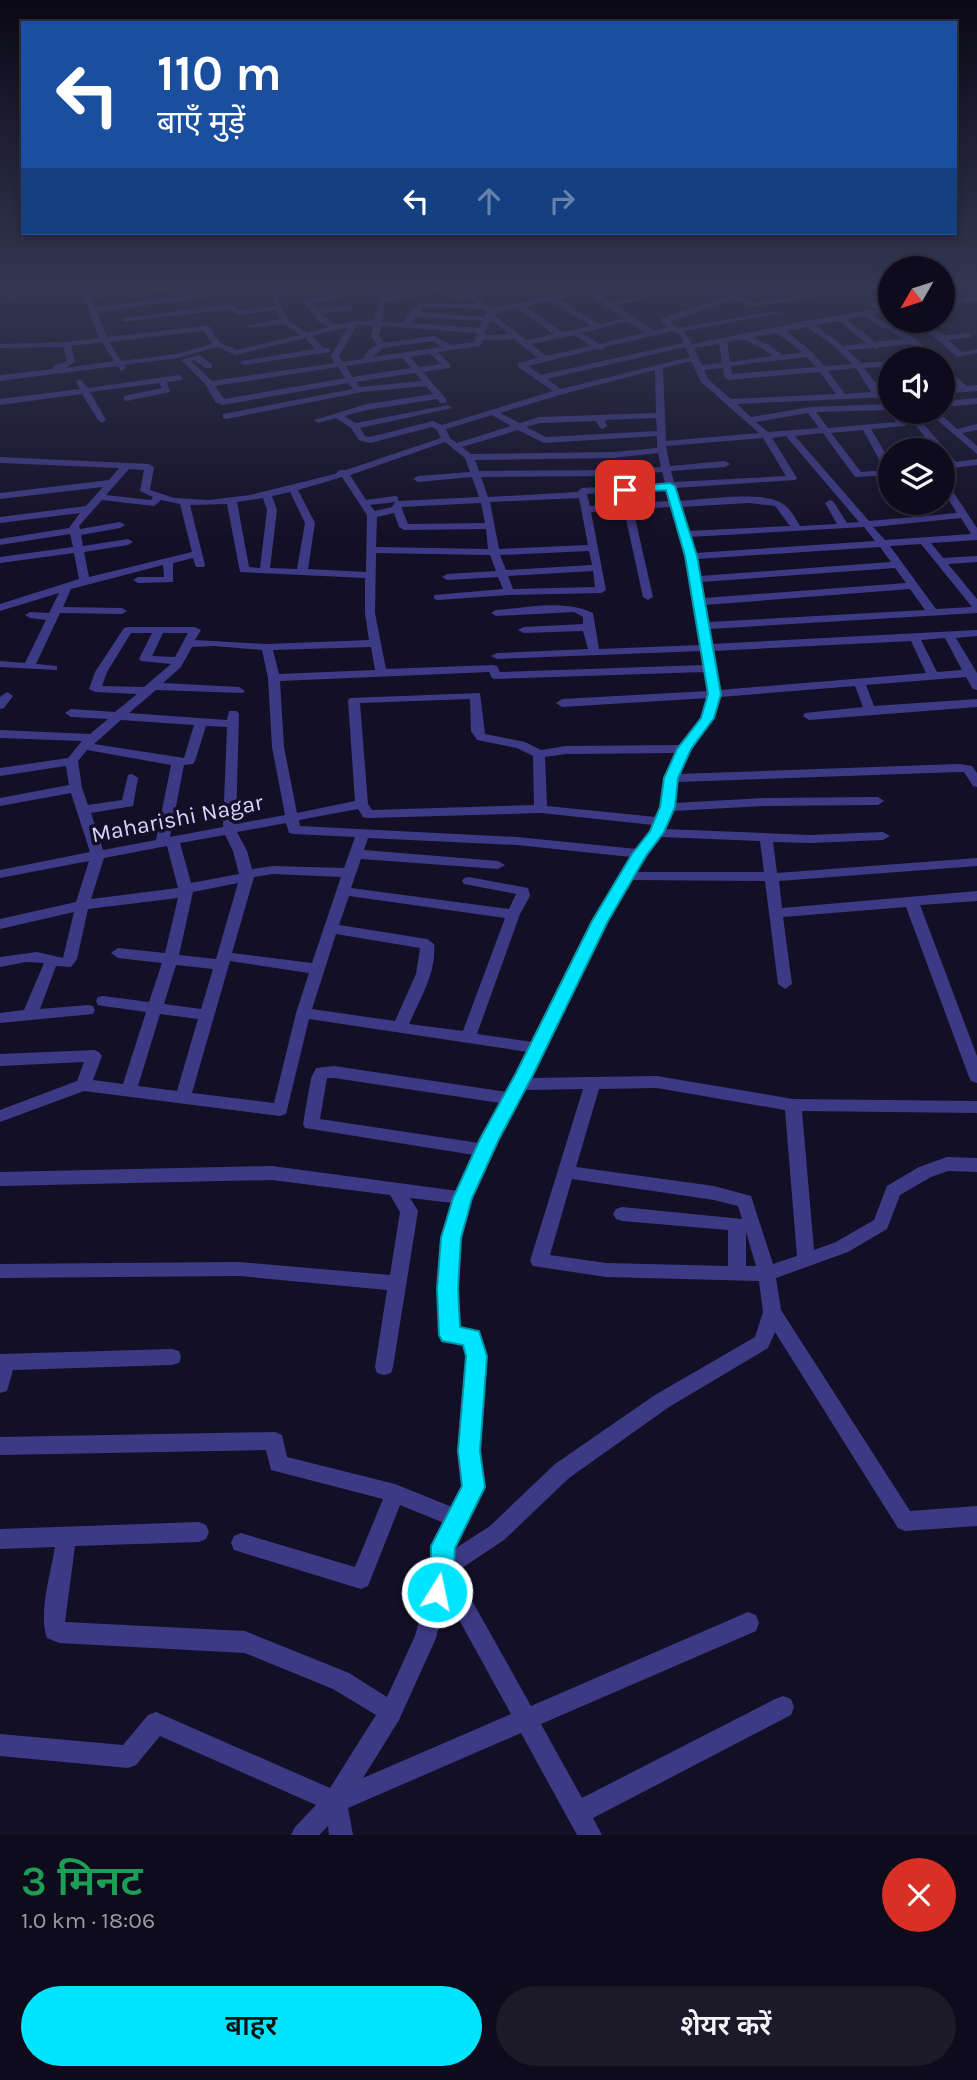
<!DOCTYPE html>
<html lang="hi">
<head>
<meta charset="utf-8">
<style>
	body { margin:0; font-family:Karla,"Noto Sans Devanagari",sans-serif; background:#1c1929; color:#f1f3f6; height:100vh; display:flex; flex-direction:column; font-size:26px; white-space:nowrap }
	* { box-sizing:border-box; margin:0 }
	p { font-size:23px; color:#9b9ba3 }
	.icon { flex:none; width:38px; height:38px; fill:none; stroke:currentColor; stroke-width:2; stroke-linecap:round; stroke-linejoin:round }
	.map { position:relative; height:1835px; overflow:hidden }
	.details { display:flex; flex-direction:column; background:#0e0b1c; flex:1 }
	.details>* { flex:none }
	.top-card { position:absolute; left:21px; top:21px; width:936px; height:214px; border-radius:0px; box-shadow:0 4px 10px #0003,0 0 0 2px #2e2b3b; background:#1a4fa0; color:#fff; overflow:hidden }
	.needle { width:46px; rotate:231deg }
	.fabs { position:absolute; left:878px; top:256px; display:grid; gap:14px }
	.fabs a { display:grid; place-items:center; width:77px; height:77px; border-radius:50%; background:#0e0b1c; box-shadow:0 4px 10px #0003,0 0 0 2px #2e2b3b; font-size:35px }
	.pin { position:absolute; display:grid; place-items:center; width:60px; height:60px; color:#fff; margin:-30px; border-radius:14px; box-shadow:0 4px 10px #0006 }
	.me { position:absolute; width:77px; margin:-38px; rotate:10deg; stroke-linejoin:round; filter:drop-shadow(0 0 5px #0008) }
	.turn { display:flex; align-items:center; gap:24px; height:147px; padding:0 21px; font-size:32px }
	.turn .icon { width:91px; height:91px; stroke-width:2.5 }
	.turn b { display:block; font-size:49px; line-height:60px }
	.lanes { display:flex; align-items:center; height:66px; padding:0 21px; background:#0003; justify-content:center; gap:35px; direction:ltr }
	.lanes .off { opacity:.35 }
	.round { display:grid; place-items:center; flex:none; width:74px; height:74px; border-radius:37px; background:#1c1929 }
	.summary { display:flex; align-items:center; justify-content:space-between; height:119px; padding:0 21px }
	h1 { font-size:42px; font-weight:600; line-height:52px; color:#1e9e55 }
	.cta { display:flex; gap:14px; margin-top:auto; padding:14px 21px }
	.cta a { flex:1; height:80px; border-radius:42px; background:#00e5ff; color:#111; font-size:28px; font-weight:600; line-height:80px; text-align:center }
	.cta a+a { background:#1c1929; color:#f1f3f6 }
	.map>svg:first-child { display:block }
</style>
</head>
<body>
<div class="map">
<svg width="977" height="1835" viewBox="0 0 977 1835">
	<rect width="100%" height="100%" fill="#130f26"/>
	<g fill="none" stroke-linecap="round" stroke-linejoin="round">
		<g fill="#3d3a85" fill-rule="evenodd">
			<path d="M7,283H15L14,301L7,299Z"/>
			<path d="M69,283L87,286L90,294L172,286V283H178L181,288L177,290L92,298L95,307L207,293L209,290H201L199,283H205L207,286L272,283L269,285L217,289L210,297L97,312L107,337L206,326H209L220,343L237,350L300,335L284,324L250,328L246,326L280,319L276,310L237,315L230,309L125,322L121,320L125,318L232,304L239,310L274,306L266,286L333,283L339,300L312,303L318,309L353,305V309L321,314L336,325L355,321H374L380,298L463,283H476L451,289L457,295L473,294L492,308L591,289V293L559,299L599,324L631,317L635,319L582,333L599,344L668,327L661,323V319L731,294L717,283H724L738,292L784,283H797L741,296L752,303L891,283V286L751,307L734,299L670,322L679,328L776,311L780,313L684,331L692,344L806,321L877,309L871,306V302L891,298V302L882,305L886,306V310L872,315L916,339L939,359H930L911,344L880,347L876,349L872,348L848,350L861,363L891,361V366L864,368L875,382L891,381V387H877L880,392L891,391V397L737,404L751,417L810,407L891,404V411H897L906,424L905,426L871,429L891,463V475L855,477L823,433L795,436L869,521L957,513L943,491V480L946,481L977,528V540L931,543L943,558L977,556V562L948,564L977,599V613L709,629L712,644L977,630V636L956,638L977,673V690L973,689L966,677L866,685L874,706L977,699V707L809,720L803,716L805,713L863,707L855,686L720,697C711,725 691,747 679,774L959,764L972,766L977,773V787L973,786L964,772H959L677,782L674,803L764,798L878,797L884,801L878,805L764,806L672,811L665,829L810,835L883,832L890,836L883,840L810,843L773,842L777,873L977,858V866L779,881L782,908L977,891V901L920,905L977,1056V1083L971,1081L969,1077L906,907L783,917L792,984L785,989L778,984L765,881L631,880L607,921L530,1078L657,1076L793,1099L977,1101V1113L802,1111L814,1250L836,1242L874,1220L887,1186L919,1167L947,1157L977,1158V1172L948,1171L931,1177L900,1195L887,1229L848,1252L776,1278L781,1310L910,1511L977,1506V1526L905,1531L898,1528L775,1332L768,1348L669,1407L569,1478L504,1540L456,1572L531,1706L748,1612L756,1615L759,1623L756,1631L541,1724L582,1798L775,1699L783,1696L791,1699L794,1707L791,1715L593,1818L602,1835H577L521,1733L348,1808L353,1835H329L328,1826L319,1835H291L295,1827L316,1805L160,1736L136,1765L128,1768L0,1756V1734L123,1745L148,1715L156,1712L330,1788L376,1715L333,1689L245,1653L59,1643L47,1638C38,1614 51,1572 55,1547L0,1549V1529L199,1522L206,1525L209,1532L206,1539L199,1542L75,1546L65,1622L245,1631L349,1673L387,1697L415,1636L433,1569V1547L444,1523L400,1505L368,1586L361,1589L234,1550L231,1543L234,1536L241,1533L355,1567L383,1499L271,1470L266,1450L0,1455V1437L275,1432L282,1435L287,1457L395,1484L452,1507L463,1486L459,1451L467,1356L464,1344L444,1341L441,1335C438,1285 438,1252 453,1203L410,1198L418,1211L393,1367L391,1373L384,1375L377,1373L375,1367L387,1290L239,1276L0,1278V1264L239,1262L390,1275L400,1212L390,1195L272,1180L0,1186V1172L272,1166L458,1191L474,1155L305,1128L303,1124L311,1078L316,1068L334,1066L507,1092L528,1052L309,1019L286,1114L280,1116L84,1091L0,1122V1110L77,1081L84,1062L0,1066V1054L94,1050L99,1052L102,1056L93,1080L123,1084L146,1012L103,1006L98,1005L96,1001L98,997L103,996L149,1002L162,963L118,958L111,953L118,948L165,953L178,898L88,909L77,959L71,967L56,966L40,1009L88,1005L93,1006L95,1010L93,1014L0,1023V1013L24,1010L44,963L26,962L0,967V957L37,952L63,958L74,912L0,929V919L76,902L89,861L0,878V870L90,852L71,793L0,806V798L69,785L66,766L0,776V768L68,758L82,741L0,738V730L90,734L108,719L71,717L65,713L71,709L115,712L137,694L95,692L89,689L95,672L124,628L128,627H195L201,630L195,640L267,644L369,640L365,613V578L240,572L227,504L190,505L205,565L204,567H196L193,558L173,563V582L138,583L133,580L138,577H164L163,565L71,589L63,607L122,608L127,611L122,614L60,613L36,664L57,666V670L0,667V661L25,663L46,620L30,618L25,615L30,612L49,613L59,593L0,611V604L79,579L74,553L0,563V557L73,547L70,534L0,545V539L69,528L80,513L0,523V517L86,506L103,487L0,499V493L109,480L119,468L0,463V457L149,464L154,467L150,490L174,498L209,500L250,495L335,474L340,470H346L441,438L437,430L432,427L370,443L359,440L351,428L336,418L318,423L314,420L367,404L433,394L426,386L362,392L226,419L223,418V414L353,389L348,383L223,405L215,402L206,385L181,360L199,355L212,364V368H206L194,360L191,361L212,381L335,363L331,356L348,327L312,336L323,348H330V352L244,365L240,363L241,361L315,349L305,338L236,355L217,347L178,358L124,365L126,368L122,371L117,366L0,381V375L53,369V366L67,361L63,347L0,348V344L67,342L99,338L81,289L75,288L69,294L65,292ZM327,285L331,296L303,301L318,321L328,327L307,333L288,320L274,290ZM444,291L452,300L468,298L477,304L421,303L410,312L404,323L382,322L386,302ZM551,301L591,326L562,332L524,306ZM423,307L483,309L487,312L484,317L420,312ZM516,308L554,334L526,340L493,314ZM864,316L904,339L875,342L847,319ZM416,317L482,321L479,328L411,323ZM839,321L866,343L843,346L815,325ZM490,322H494L509,334L484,335ZM357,325L373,326L371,335L377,345L368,350L363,359L343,362L339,356ZM381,326L477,333L474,342L451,345L434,336L384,343L379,335ZM807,327L835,347L852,364L824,366L812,352L786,331ZM204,331L212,344L177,354L121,361L109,342ZM673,331L681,336L683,343L541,375L528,366L597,349L601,350L605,347ZM777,333L802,352L782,355L769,345L752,337ZM574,335L591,346L546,356L531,344ZM514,339L538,358L518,363V367L553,391L442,425L433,421L370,437L365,436L360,428L452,408L448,405L356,423L344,416L367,410L437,399L440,403H446V399L423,372L450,368V364L438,352L480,346L483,340ZM743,339L763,349L773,356L730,362L727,342ZM433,341L442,347L372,357L384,348ZM102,342L114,361L65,368L75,362L71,346ZM719,344L722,363L702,365L694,348ZM685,347L690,357L561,389L547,379ZM430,354L441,364L419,367L410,357ZM807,357L816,367L732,374L731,366ZM402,358L411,368L352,377L346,366ZM691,361L701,382L759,433L666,441L663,368ZM338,367L345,378L224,399L215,386ZM723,368L724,377L728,380L820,372L836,394L731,399L708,379L704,370ZM856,368L871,392L845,394L828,371ZM655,370L656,413L539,417L520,423L500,413L563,394ZM415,373L422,381L360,387L356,382ZM888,410L896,422L828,428L816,412ZM808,413L819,428L768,432L756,422ZM492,415L511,426L457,443L450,438L446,429ZM656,418L657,431L546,437L526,427L540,423L596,421L600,428L603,429L607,426L605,420ZM518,430L544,443L657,436V448L613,452L471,454L462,447ZM863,430L885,470L861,472L831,433ZM786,436L859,522L847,523L833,501L830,500L825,503L837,524L800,526C795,518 791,509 783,504C764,490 704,500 679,501L675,488L795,480L797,478L772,438ZM763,438L786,476L674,482L671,471L725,467L730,464L725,461L670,466L666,446ZM445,442L465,458L470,472L418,476L413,479L418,482L472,477L479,497L398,501V497L395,496L366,500L350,475ZM658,453L661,467L619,470L479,471L475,460L613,458ZM129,469L144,470L140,491L153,497L151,500L106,495ZM662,472L665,483L582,488L577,492L488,497L481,477L619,476ZM342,477L367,515L366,572L308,569L315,523L298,490ZM666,489L670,501L590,506L587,494ZM290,492L305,523L297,569L270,568L277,510L272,496ZM263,498L267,510L260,568L249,567L237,502ZM579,498L588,545L499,549L490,502ZM102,500L154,506L161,500L180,504L192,552L89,577L84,552L128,545L133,542L128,539L83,546L81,535L120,528L125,525L120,522L80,529L79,526ZM395,502L392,507L375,511L370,505ZM481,503L485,523L408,524L402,509V507ZM749,503L775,506L790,526L688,531L681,507ZM671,507L686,556L701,645L599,649L593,613C564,599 527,608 496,610L491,613L496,616L574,612L583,617V624L524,627L518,630L524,633L583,631L588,649L497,653L491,656L497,659L702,651L704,665L500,672L497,666L493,665L386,669L375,613L376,553L490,555L496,571L447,574L442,577L447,580L498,577L503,589L434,595V599L438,600L509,595L601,593L606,590L591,512L624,510L643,597L648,600L653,597L633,509ZM394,513L399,527L404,530L486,529L488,549L376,547L377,517ZM961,518L971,534L885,540L873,527ZM864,527L875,541L695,553L690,537ZM921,544L972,607L936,609L890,546ZM880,547L891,562L700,576L697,559ZM589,551L592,565L506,570L500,555ZM895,568L906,583L704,598L701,582ZM593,571L595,587L513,589L508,576ZM910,589L925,610L708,622L705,605ZM131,633H152L139,659L141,661L171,664L144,687L102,686L107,672ZM163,633H188L175,657L152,656ZM945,638L962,670L937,672L921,640ZM911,641L926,673L720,690L713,651ZM214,646L262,650L268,678L272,747L285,815L236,824L239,714L237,711H229L227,720L129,713L156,690L243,693L245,691L239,687L163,683L181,667L192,647ZM371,647L375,670L279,674L273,650ZM489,672L492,678L496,679L705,672L709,691L562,699L556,703L562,707L708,698L701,718L680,745L566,746L541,750L525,742L485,734L480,693L350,698L348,700L355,801L297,813L284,747L280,681ZM470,699L471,731L477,740L517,748L533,756L534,805L372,810L368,804L360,703ZM121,720L194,725L184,758L94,744ZM206,726L227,727L223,827L170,837L184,765L193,764L195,761ZM87,750L171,765L156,840L103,850L91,813L133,806L138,778L132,774L128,775L122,800L88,805L82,788L78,761ZM676,753L665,778L661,807L656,817L547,806L545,757L566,754ZM358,809L363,817L368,818L541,813L653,825L637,849L517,837L300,826L299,820ZM286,823L289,833L294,834L355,837L344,868L273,866L252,869L247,851L237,832ZM225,835L233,851L239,874L191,883L180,843ZM661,837L760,841L764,872H636ZM368,838L517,845L631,857L593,921L533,1042L477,1034L520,914L530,896L528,888L469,877L464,878L462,881L464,884L516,894L509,909L351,888L361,859L498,869L505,865L498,861L364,850ZM167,846L178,888L91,899L104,858ZM273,874L341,877L312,963L232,953L254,877ZM238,883L216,959L179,955L193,892ZM349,896L505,918L463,1031L409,1024C420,999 437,972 434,944L427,939L339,925ZM336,934L420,948L416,974L395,1021L312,1009ZM230,961L309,973L296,1013L274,1103L192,1093ZM176,965L213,969L201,1009L164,1004ZM160,1014L198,1019L177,1091L138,1086ZM327,1078H334L500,1103L479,1143L320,1119ZM657,1088L785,1110L797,1256L773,1264L751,1196L714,1186L576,1167L599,1089ZM583,1089L530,1261L533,1266L606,1277L759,1281L763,1312L755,1337L655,1395L555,1464L490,1526L453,1550L483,1487L479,1451L485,1356L478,1331L459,1328C457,1298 454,1266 460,1237C472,1185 499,1136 524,1090ZM572,1179L714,1200L738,1206L742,1219L622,1207L616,1209L613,1214L616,1219L622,1221L728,1230V1266L606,1263L550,1255ZM746,1232L756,1266H746ZM446,1596L511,1714L363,1778L399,1720L436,1638Z"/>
			<path d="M534,283H553L537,287L533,285Z"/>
			<path d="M698,283H710L609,307L605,305Z"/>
			<path d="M963,283H976L943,291V287Z"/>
			<path d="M943,297L950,300L977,297V301L949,304L943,302Z"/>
			<path d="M910,320H920L943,335L971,333V337L948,340L962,352L977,349V353L957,357L938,340Z"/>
			<path d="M943,365L967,386L977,385V391L943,394V388L958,387L943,372Z"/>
			<path d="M179,375L183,378L182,380L167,382L170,392L127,401L124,400V396L162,388L159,383L90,392L106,420L102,423L98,420L82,394L0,405V399L80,389L76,382L80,379L88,388Z"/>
			<path d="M977,398V404L943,407V401Z"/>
			<path d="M927,411H937L957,429L977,424V430L962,433L977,446V454Z"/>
			<path d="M916,422H922L956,462L977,459V465L943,469V463H947L943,459V450H936L916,426Z"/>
			<path d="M7,692L13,696L4,708L0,709V697Z"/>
			<path d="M172,1349L179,1351L181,1357L179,1363L172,1365L13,1370L7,1391L0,1393V1354Z"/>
		</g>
		<path fill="#3d3a85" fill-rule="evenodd" d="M572,283H583L657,333L648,335Z"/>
	</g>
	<linearGradient id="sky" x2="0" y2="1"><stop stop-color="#0a0815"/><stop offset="0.53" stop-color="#333752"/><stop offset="1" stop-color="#333752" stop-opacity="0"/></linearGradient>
	<rect width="977" height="539" fill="url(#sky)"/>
	<path fill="#00e5ff" stroke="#0095a6" stroke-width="2" d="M670,483L675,486L697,556L721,694L714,718L691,749L678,778L675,807L664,832L646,856L608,921L534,1073L499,1139L472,1198L461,1238L458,1289L460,1327L479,1331L487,1356L480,1451L485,1487L455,1548L454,1569L445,1601L437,1604L428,1601L425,1592L431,1569V1546L462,1486L458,1451L466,1356L463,1345L442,1341L439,1335L437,1289L441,1238L453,1198L480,1139L516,1073L592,921L632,854L650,831L660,807L664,778L677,749L701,718L708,694L685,556L666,490L625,493L619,490L625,487Z"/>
	<g text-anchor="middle" stroke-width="7" stroke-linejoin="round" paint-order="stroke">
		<g font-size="23" fill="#d9d4ff" stroke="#130f26">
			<text transform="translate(177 818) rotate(-11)" y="8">Maharishi Nagar</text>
		</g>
	</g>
</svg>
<div class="fabs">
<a><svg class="needle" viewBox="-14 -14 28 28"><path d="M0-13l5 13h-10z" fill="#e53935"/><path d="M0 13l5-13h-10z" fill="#9b9ba3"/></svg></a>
<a><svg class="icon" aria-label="sound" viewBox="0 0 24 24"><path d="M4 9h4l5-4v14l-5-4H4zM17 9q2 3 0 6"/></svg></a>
<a><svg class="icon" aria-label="layers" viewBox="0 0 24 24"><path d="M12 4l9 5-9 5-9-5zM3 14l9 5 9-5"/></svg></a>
</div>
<div class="pin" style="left:625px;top:490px;background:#d93025"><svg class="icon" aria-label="arrive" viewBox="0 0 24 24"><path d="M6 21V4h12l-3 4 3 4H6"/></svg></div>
<svg class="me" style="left:437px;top:1592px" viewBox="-20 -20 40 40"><circle r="17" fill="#00e5ff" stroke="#fff" stroke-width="3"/><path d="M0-11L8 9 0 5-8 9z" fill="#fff"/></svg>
<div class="top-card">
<div class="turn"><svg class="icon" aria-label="left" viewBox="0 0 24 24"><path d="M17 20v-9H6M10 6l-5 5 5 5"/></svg><div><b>110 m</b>बाएँ मुड़ें</div></div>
<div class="lanes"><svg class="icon" aria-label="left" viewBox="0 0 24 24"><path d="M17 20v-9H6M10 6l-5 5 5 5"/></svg><svg class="icon off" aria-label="ahead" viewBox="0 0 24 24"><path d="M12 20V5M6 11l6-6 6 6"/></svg><svg class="icon off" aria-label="right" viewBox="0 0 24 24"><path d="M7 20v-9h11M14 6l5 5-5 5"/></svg></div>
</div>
</div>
<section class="details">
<div class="summary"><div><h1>3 मिनट</h1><p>1.0 km · 18:06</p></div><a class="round" style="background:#d93025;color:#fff"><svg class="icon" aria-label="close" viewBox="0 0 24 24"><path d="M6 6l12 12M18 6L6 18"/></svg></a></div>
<div class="cta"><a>बाहर</a><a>शेयर करें</a></div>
</section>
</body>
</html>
